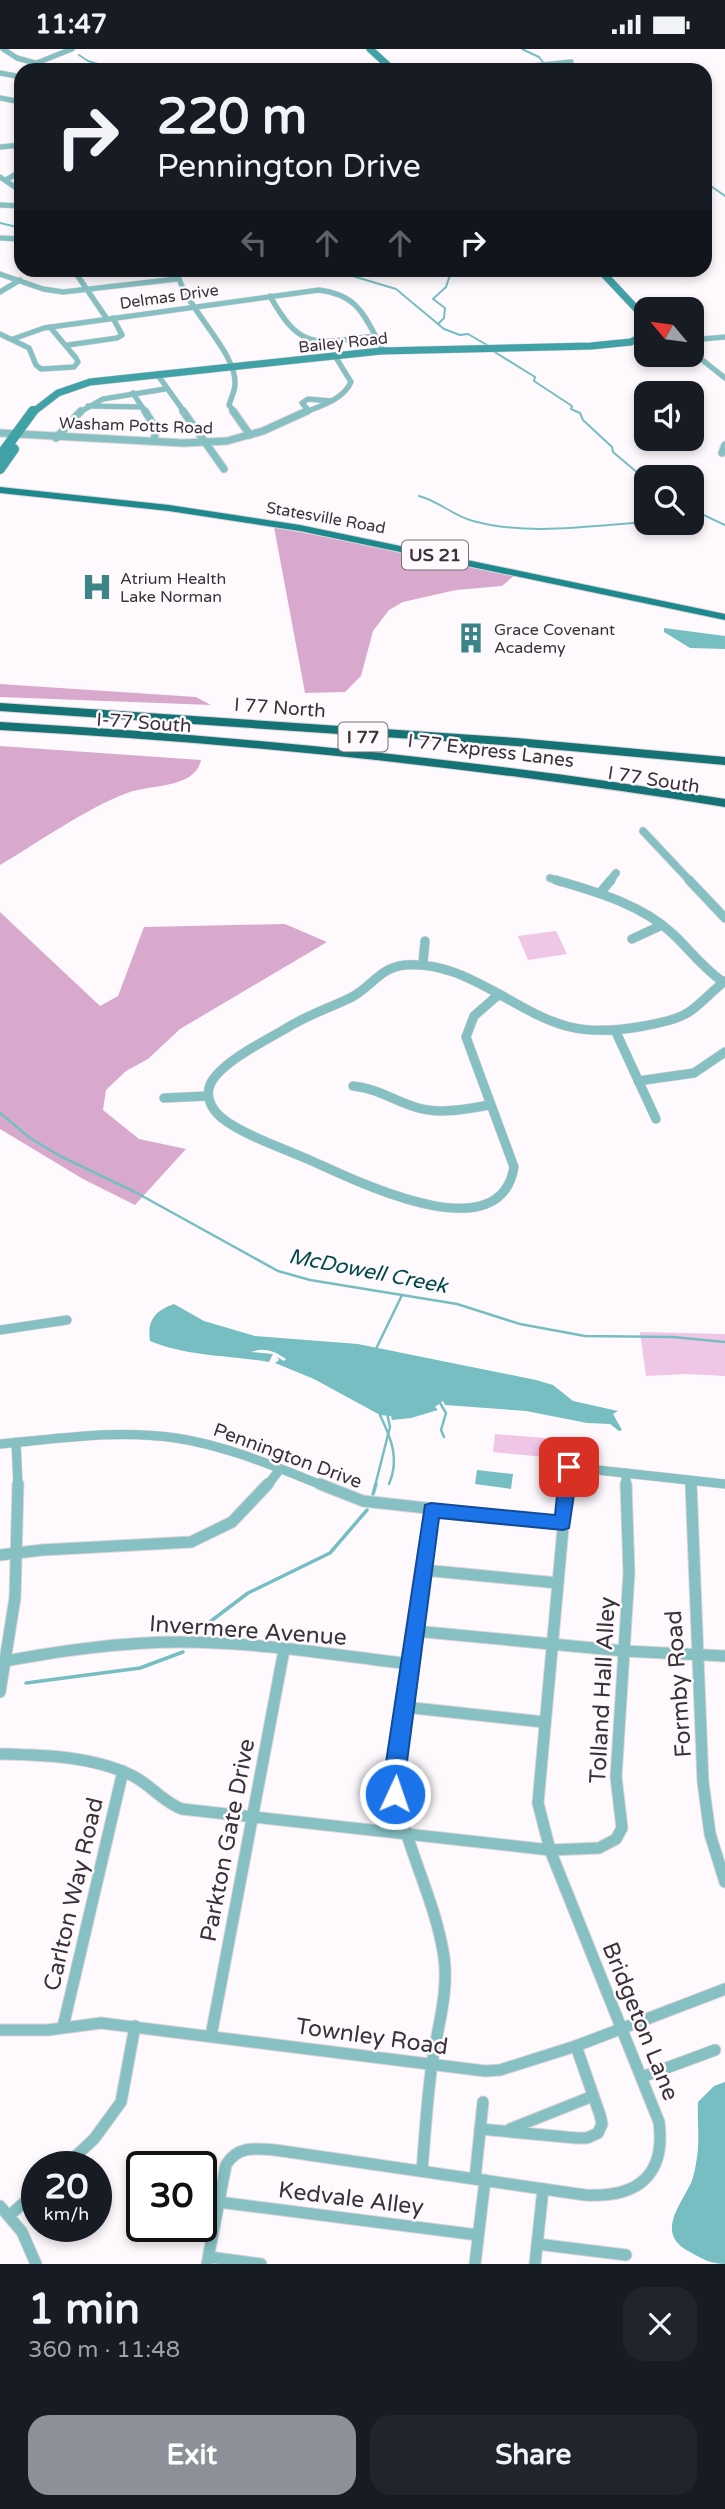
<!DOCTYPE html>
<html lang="en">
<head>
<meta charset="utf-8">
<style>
	body { margin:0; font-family:"Varela Round",sans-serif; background:#20242c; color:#f1f3f6; height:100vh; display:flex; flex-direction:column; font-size:26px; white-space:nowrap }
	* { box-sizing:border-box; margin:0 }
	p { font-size:23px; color:#9ea1a6 }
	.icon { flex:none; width:38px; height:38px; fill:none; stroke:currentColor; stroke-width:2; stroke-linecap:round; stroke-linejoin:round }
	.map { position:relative; height:2215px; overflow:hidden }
	.panel { display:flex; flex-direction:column; background:#171b24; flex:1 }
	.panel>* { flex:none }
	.banner { position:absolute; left:14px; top:14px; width:698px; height:214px; border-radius:21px; box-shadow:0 4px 10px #0003; background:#171b24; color:#f1f3f6; overflow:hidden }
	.needle { width:46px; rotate:299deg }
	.fabs { position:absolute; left:634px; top:248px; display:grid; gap:14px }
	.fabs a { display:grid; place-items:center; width:70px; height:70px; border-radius:14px; background:#171b24; box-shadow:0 4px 10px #0003; font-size:35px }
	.speed { position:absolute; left:21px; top:2102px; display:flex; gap:14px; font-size:35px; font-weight:700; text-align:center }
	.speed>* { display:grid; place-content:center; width:91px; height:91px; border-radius:50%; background:#171b24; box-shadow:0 4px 10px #0003; line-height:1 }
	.speed small { font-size:18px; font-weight:400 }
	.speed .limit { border:4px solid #111; border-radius:10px; background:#fff; color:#111 }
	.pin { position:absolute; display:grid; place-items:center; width:60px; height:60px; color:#fff; margin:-30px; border-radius:14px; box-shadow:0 4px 10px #0006 }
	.me { position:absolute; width:77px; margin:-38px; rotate:3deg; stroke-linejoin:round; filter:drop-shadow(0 0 5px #0008) }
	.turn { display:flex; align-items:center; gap:24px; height:147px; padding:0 28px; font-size:32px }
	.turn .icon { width:91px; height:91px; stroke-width:2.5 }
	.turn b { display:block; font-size:49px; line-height:60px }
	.lanes { display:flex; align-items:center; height:66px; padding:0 28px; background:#0003; justify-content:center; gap:35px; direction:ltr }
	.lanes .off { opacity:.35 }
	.round { display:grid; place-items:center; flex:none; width:74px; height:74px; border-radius:21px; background:#20242c }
	.overview { display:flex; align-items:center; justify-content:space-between; height:119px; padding:0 28px }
	h1 { font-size:42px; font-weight:800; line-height:52px }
	.action { display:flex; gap:14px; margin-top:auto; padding:14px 28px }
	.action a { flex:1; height:80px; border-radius:21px; background:#8c9099; color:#fff; font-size:28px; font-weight:800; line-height:80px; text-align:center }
	.action a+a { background:#20242c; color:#f1f3f6 }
	.status { display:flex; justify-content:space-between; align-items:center; height:49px; padding:0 35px; background:#171b24; direction:ltr }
	.status svg { height:19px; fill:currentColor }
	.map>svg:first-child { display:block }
</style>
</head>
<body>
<div class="status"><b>11:47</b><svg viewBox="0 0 49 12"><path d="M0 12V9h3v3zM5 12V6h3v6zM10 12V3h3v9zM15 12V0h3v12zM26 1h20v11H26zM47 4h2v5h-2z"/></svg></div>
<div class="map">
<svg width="725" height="2215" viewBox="0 0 725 2215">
	<rect width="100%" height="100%" fill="#fef9fd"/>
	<g fill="#efc6e5">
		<path d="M556,882L567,905L528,911L518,887Z"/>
		<path d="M640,1283L725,1285V1327L687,1325L646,1327Z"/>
		<path d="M495,1385L545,1389L544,1408L493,1403Z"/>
	</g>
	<g fill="#d9a9cd">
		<path d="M274,478L516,525L502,537L456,541L403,553L389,561L373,582L361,627L345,643L305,644Z"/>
		<path d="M0,635L196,648L211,656L0,648Z"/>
		<path d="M0,697L201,711C195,740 150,735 127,744C85,760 39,793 0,816Z"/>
		<path d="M0,863L100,957L118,947L144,878L285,875L327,893L180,980L148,1010L126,1022L106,1041L103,1061L139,1090L186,1100L135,1156L83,1130L0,1080Z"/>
	</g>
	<g fill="#76bec2">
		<path d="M664,579L725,587V600L690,599L664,583Z"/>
		<path d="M174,1255L204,1272L255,1287L358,1295L536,1331L553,1336L573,1352L618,1362L613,1365L622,1381L619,1382L610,1375L587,1374L526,1362L445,1356L443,1352L435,1358L438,1361L411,1369L392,1371L391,1367L380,1366L314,1330L275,1314L279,1311L277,1308L284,1312L286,1310C274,1302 265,1298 251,1303L273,1305L269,1313C228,1306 189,1308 150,1292C147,1271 155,1262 174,1255Z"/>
		<path d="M477,1421L513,1425L511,1440L475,1435Z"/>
		<path d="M725,2033V2215C711,2215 702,2210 690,2203C655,2185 680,2157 691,2134C694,2127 696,2115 697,2108C700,2090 697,2071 698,2053L714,2037Z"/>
	</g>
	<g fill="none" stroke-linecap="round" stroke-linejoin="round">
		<g stroke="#76bec2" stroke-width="2">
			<path d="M522,0L539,8L543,13"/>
			<path d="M79,6L88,12L118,21"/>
			<path d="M550,18L557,21"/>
			<path d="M705,133L725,147"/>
			<path d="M0,174L21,179"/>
			<path d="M329,220L396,240L444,280L460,286L468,285L487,296"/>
			<path d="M438,275L444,269L445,259L433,250L446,238L452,220"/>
			<path d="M493,302L535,328L534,332L572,357L571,360L580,364L583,371L612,398L613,403L646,431"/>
			<path d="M419,447C439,452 453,467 473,472C528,487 590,477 646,473"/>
			<path d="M691,460L725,476"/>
		</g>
		<g stroke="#76bec2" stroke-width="2.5">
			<path d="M0,1064L30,1089L60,1107L135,1143L278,1222L310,1231L457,1255L520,1275L585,1287L673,1288L725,1293"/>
			<path d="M375,1302L402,1246"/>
			<path d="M440,1354L446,1364L441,1381L444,1388"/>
			<path d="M380,1366C391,1389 400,1410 389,1435"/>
			<path d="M375,1437L390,1378L387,1364"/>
		</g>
		<g stroke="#76bec2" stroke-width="3.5">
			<path d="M373,1445L376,1435"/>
			<path d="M211,1572L248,1544L330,1504L367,1461"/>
			<path d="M26,1634L140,1619L183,1603"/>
		</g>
		<g stroke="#dbd5da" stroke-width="6">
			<g id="street-far3">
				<path d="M3,0L17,9L60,21"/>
				<path d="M34,15L72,0"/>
				<path d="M495,21L571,13"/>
				<path d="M0,24L21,28"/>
				<path d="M0,49L21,53"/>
				<path d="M0,98L21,96"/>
				<path d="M0,128L21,142"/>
				<path d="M6,131L21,122"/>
				<path d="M0,156L21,157"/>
				<path d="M0,189L21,190"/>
				<path d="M73,220L107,270"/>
				<path d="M176,220C184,259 237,302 235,335C235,342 231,349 229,356L235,364"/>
				<path d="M0,225L43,240L63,243L177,230"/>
				<path d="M0,243L20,231"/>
				<path d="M270,247C301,303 316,294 374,287"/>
				<path d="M0,285L29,299L36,316L41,320L74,318L78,313L76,309L50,278"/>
				<path d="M13,290L44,279L319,241C360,246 365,269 383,301"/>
				<path d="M691,291L725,288"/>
				<path d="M68,296L117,289L122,286L113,269"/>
				<path d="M691,302L725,329"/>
				<path d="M157,325L185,364"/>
				<path d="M88,357L142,358L133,344"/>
				<path d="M142,358L146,364"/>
				<path d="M309,362L302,354L308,350L331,352"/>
				<path d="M78,364L103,350L165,340"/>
				<path d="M303,364C320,357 343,351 351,333L335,307"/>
			</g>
		</g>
		<g stroke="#dbd5da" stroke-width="9">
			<g id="street-far2">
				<path d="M145,362L156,380L154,392"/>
				<path d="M183,362L224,420"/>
				<path d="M233,362L250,386"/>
				<path d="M0,384L183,394L227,392L263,382L307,362"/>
				<path d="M56,389L81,362"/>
				<path d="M722,404L725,396"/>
				<path d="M643,782L691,833"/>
				<path d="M550,829L561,833"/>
				<path d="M609,833L616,824"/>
			</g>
		</g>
		<g stroke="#dbd5da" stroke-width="10">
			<g id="street-far1">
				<path d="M556,831C596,843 641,855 673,885C691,902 701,917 723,933"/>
				<path d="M689,831L725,869"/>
				<path d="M600,844L611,831"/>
				<path d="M632,890L662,876"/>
				<path d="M423,914L425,892"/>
				<path d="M498,946L474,967L466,988L514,1118C500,1204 357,1132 312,1112C287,1101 241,1085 222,1069C212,1061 205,1048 210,1036C219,1014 265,992 285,980C307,966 330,959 352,948C372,937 381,918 405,916C440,913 470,929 499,945C555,977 579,989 644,977C659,974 676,971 689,963C702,954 712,942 725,932"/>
				<path d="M615,981L656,1070"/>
				<path d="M638,1032L694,1024L725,1003"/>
				<path d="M353,1037C376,1039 393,1051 415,1058C439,1066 465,1060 490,1056"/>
				<path d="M164,1049L208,1047"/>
				<path d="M0,1281L67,1271"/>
				<path d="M16,1393L18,1437"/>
				<path d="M0,1395C58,1390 118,1380 176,1389C228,1397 276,1418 324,1437"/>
				<path d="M552,1416L725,1435"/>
				<path d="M626,1424V1437"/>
				<path d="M267,1437L280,1420"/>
				<path d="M567,1437L569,1418"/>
				<path d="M691,1437V1432"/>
			</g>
		</g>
		<g stroke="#dbd5da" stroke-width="13">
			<g id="street">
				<path d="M320,1435L363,1452L563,1474"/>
				<path d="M691,1435L703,1733L710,1785L725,1833"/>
				<path d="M0,1506L42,1501L191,1493L232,1473L268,1435"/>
				<path d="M423,1521L558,1534"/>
				<path d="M415,1582L624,1602L725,1607"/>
				<path d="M0,1613C60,1602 120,1593 181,1593C258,1593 334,1606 410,1615"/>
				<path d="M0,1643L15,1549L18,1435"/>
				<path d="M404,1658L544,1673"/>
				<path d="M0,1705C44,1706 93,1707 133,1727C151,1736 163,1753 182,1760L550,1801L599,1799L616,1790L622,1779L616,1728L629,1524L626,1435"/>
				<path d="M63,1978L123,1722"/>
				<path d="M0,1981H48L101,1974L485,2022L500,2021L576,1997L725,1940"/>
				<path d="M211,1987L284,1601"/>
				<path d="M642,2028L715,2001"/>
				<path d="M480,2080L576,2089H587L598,2084L602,2075L600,2066L576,1997"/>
				<path d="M510,2080L593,2047"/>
				<path d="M64,2118L94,2090L121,2053L135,1977"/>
				<path d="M422,2122C425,2086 427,2050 432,2015C437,1980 449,1944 444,1908C435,1848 403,1794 394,1733L431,1461"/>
				<path d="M475,2130L483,2053"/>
				<path d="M218,2153L478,2186"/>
				<path d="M0,2157L22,2183L36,2215"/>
				<path d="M10,2166L37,2142"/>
				<path d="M537,2195L626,2206"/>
				<path d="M209,2208L261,2215"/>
				<path d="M207,2215L226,2116C237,2097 255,2099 275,2101L585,2146C637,2149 666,2127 659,2073L550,1801L538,1754L567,1435"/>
				<path d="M475,2215L485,2131"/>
				<path d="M535,2215L543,2140"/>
			</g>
		</g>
		<g stroke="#dbd5da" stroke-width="8">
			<g id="secondary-far1">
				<path d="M370,0L393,21"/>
				<path d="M599,220L646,270"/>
				<path d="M32,364L58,344L90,333L381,302L591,297L631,293L646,285"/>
			</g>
		</g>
		<g stroke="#dbd5da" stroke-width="11">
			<g id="secondary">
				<path d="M0,407L33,362"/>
				<path d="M0,420L14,400"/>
			</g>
		</g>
		<g stroke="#dbd5da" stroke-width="2">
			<path id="primary" d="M0,438L169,456L300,476L725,565V571L300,482L169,462L0,444Z"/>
		</g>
		<g stroke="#dbd5da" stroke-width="2">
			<g id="highway">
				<path d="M0,654L516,689L725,708V716L516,697L0,662Z"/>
				<path d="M0,673C243,687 484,711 725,750V758C484,719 243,694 0,681Z"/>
			</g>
		</g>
		<use href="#street-far3" stroke="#86c0c2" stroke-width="5"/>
		<use href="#street-far2" stroke="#86c0c2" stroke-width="7"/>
		<use href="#street-far1" stroke="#86c0c2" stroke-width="9"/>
		<use href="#street" stroke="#86c0c2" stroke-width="11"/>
		<use href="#secondary-far1" stroke="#40a2a7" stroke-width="7"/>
		<use href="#secondary" stroke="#40a2a7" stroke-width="10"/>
		<use href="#primary" fill="#1e898d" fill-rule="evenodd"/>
		<use href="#highway" fill="#157275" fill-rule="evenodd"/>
	</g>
	<path fill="#1a73e8" stroke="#114b97" stroke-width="2" d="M569,1411L575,1413L578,1418L569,1479L563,1481L439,1469L406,1720L405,1745L402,1751L395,1753L388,1751L385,1745V1720L425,1456L431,1454L555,1466L560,1418L563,1413Z"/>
	<defs>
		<g id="hospital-bare" transform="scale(2.415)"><path d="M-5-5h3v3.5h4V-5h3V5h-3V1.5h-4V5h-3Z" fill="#3c8488" stroke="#fef9fd" stroke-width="2.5" paint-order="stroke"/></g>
		<g id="building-bare" transform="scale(2.415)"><path d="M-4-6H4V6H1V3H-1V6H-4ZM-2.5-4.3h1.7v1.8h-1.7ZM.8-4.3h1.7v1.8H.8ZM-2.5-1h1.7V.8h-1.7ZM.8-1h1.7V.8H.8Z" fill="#3c8488" stroke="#fef9fd" stroke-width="2.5" paint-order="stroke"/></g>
	</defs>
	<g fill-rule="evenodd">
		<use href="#hospital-bare" x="97" y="538"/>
		<use href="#building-bare" x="471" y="589"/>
	</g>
	<g text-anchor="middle" stroke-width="5" stroke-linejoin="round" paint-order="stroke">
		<g font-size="16" fill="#3a3238" stroke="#fef9fd">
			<text transform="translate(169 247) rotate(-8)" y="6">Delmas Drive</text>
			<text transform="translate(343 293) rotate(-6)" y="6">Bailey Road</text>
			<text transform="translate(136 376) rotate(2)" y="6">Washam Potts Road</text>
			<text transform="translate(326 468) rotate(10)" y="6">Statesville Road</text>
		</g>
		<g font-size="16" fill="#3a3238" stroke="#fef9fd" text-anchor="start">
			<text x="120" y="535">Atrium Health<tspan x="120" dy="18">Lake Norman</tspan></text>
			<text x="494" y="586">Grace Covenant<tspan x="494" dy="18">Academy</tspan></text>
		</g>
		<g fill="#fef9fd" stroke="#756e73" stroke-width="2">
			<rect x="402" y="491.5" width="66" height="29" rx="5"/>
			<rect x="338.5" y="673.5" width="49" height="29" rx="5"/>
		</g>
		<g font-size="18" font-weight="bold" fill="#3a3238">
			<text x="435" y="512">US 21</text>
			<text x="363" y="694">I 77</text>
		</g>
		<g font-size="19" fill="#3a3238" stroke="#fef9fd">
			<text transform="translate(280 658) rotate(4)" y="7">I 77 North</text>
			<text transform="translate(144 673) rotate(4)" y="7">I-77 South</text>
			<text transform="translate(491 701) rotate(7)" y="7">I 77 Express Lanes</text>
			<text transform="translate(654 730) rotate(9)" y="7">I 77 South</text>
			<text transform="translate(288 1406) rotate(20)" y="7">Pennington Drive</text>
		</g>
		<g font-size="21" font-style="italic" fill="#00474a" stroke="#fef9fd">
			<text transform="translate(368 1222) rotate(11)" y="7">McDowell Creek</text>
		</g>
		<g font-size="23" fill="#3a3238" stroke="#fef9fd">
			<text transform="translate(248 1581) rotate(4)" y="8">Invermere Avenue</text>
			<text transform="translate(678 1635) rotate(-94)" y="8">Formby Road</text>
			<text transform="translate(602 1641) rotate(-87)" y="8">Tolland Hall Alley</text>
			<text transform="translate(227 1791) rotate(-79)" y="8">Parkton Gate Drive</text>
			<text transform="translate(73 1845) rotate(-77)" y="8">Carlton Way Road</text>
			<text transform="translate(641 1972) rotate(68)" y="8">Bridgeton Lane</text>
			<text transform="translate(372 1987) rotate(8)" y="8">Townley Road</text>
			<text transform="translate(351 2149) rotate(7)" y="8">Kedvale Alley</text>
		</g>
	</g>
</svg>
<div class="fabs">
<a><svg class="needle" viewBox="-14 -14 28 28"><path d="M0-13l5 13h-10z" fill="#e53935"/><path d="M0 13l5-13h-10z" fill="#9ea1a6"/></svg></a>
<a><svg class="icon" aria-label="sound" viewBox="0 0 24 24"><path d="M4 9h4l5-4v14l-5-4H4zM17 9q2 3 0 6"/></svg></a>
<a><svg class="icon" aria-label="search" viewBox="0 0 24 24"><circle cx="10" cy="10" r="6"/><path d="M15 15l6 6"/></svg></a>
</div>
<div class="speed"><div>20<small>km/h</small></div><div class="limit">30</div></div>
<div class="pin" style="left:569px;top:1418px;background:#d93025"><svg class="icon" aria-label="arrive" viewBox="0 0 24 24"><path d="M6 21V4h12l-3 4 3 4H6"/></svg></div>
<svg class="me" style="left:395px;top:1745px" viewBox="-20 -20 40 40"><circle r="17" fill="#1a73e8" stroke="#fff" stroke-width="3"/><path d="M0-11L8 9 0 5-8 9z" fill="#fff"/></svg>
<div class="banner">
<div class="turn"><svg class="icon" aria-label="right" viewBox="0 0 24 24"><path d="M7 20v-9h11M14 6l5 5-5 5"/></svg><div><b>220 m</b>Pennington Drive</div></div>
<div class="lanes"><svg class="icon off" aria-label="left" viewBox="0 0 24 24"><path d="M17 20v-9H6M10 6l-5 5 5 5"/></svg><svg class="icon off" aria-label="ahead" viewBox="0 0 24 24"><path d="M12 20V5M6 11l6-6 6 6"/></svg><svg class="icon off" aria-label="ahead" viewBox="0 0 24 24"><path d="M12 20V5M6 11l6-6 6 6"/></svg><svg class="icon" aria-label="right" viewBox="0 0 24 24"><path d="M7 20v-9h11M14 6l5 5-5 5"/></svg></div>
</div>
</div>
<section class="panel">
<div class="overview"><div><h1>1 min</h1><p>360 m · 11:48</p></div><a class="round"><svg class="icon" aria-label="close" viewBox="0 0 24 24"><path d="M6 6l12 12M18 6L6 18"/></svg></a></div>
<div class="action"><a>Exit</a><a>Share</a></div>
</section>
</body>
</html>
